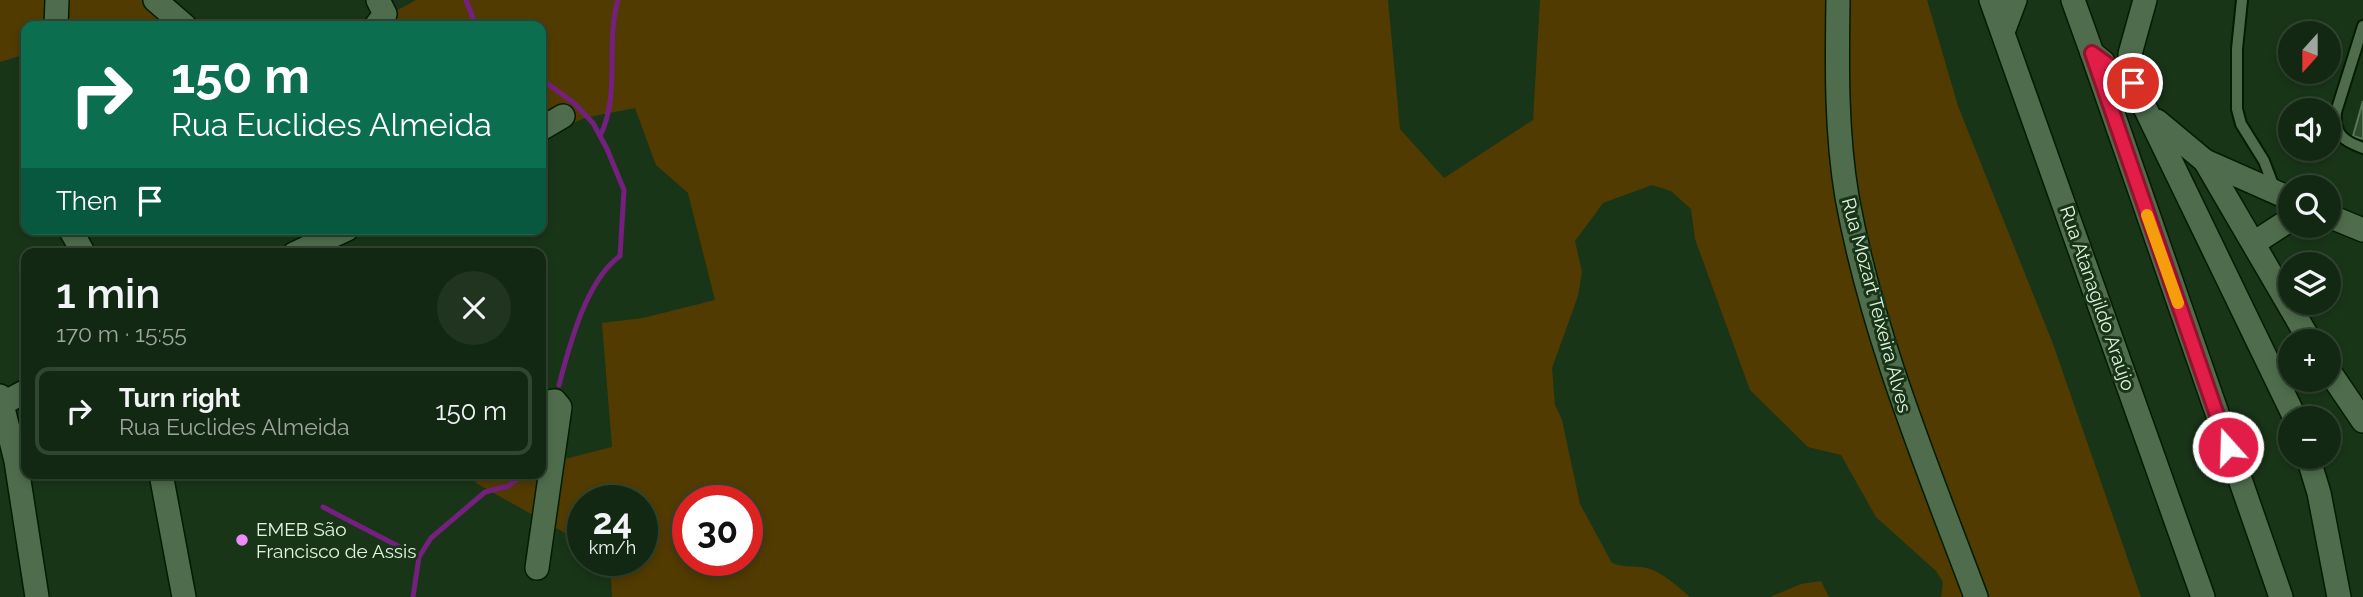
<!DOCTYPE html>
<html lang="en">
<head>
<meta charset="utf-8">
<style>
	body { margin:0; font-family:Raleway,sans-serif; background:#203420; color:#f1f3f6; height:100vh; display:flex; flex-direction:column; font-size:26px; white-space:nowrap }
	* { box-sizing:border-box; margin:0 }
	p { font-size:23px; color:#9da69f }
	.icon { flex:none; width:38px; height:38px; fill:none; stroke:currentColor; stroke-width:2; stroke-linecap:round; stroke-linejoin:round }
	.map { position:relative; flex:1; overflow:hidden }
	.drawer { position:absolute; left:21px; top:248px; width:525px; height:231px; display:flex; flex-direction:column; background:#132812; border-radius:14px; box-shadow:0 4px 10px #0003,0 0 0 2px #324432 }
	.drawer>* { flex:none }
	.banner { position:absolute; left:21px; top:21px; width:525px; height:214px; border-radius:14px; box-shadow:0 4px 10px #0003,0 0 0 2px #324432; background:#0b6e4f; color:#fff; overflow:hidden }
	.needle { width:46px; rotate:201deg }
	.buttons { position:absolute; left:2278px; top:21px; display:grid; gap:14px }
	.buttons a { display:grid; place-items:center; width:63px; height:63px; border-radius:50%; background:#132812; box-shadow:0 4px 10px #0003,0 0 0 2px #324432; font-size:35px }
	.speed { position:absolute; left:567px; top:485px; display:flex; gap:14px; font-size:35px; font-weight:700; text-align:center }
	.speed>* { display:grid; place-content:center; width:91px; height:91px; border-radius:50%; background:#132812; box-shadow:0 4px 10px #0003,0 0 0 2px #324432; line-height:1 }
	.speed small { font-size:18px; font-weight:400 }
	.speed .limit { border:10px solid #d22; background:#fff; color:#111 }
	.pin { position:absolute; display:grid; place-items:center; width:60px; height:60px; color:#fff; margin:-30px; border:4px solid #fff; border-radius:50%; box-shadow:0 2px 7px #0007 }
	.me { position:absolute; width:77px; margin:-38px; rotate:340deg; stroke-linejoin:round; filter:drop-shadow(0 0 5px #0008) }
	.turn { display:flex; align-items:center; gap:24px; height:147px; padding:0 35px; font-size:32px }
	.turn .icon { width:91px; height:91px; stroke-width:2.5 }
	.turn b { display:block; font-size:49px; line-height:60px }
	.then { display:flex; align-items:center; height:66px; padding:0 35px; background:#0003; gap:14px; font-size:26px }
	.round { display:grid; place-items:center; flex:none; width:74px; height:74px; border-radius:37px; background:#203420 }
	.summary { display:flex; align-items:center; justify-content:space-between; height:119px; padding:0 35px }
	h1 { font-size:42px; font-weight:600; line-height:52px }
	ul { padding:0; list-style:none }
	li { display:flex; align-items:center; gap:21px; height:88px; margin:0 14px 10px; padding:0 21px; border:4px solid #324432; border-radius:14px }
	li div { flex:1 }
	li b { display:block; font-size:26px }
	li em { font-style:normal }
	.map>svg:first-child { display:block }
</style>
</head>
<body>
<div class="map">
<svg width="2363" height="597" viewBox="0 0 2363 597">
	<rect width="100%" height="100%" fill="#193518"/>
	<g fill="#523b01" fill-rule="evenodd">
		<path d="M0,0H151L180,26H26V54L0,62Z"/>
		<path d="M416,0H1388L1400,129L1444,178L1533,120L1540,0H1927L1958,106L2053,344L2141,597H1941L1943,582L1936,571L1876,517L1841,455L1808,447L1750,390L1695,239L1691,209L1671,191L1652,185L1603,203L1575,241L1582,272L1578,296L1552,368L1555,405L1562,420L1580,504L1612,563C1623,567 1630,566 1641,567C1658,568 1677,586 1690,597H612L611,579L602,560H642V500H583V543L474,482L503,474H541V465L612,447L602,323L643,318L715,300L688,193L656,165L635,108L584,118L541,139V26H389L385,17ZM688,500H747V560H688Z"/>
		<path d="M1821,581L1829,597H1770L1801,584Z"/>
	</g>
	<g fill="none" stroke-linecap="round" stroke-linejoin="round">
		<g stroke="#75207f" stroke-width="5">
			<path d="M466,0L476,26"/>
			<path d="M541,79L574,103L593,123L607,149L624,190L620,256C586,280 569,347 559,385"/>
			<path d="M600,136C621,94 605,44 618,0"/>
			<path d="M323,507L419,557"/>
			<path d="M413,597L419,557L431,538L485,492L508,486L525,474"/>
		</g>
	</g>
	<path fill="#2e4b2d" stroke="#597757" stroke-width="2" d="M2363,101V139L2353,136Z"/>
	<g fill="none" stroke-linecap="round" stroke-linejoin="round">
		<g stroke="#021c02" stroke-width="14">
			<g id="lane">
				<path d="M2242,0L2237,49V109L2241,124L2264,161L2275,190"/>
				<path d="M2363,26L2336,112C2334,134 2343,141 2363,148"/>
			</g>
		</g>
		<g stroke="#021c02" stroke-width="26">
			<g id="street">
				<path d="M155,0L185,26"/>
				<path d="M1838,0C1837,66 1836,132 1847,197C1872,335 1927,466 1976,597"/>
				<path d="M1991,0L2203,597"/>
				<path d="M2073,0L2092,53L2103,62"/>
				<path d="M2145,0L2130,54L2133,83L2295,418"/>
				<path d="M56,26L57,0"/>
				<path d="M376,26L385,14L378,0"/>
				<path d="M2003,32L2015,0"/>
				<path d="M2092,53L2281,597"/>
				<path d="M2157,121L2205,161L2310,341"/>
				<path d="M541,129L563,116"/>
				<path d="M2205,161L2291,199"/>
				<path d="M2329,216L2363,230"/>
				<path d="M70,229L84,254"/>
				<path d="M2254,243L2291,219"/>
				<path d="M294,254L347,229"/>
				<path d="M2329,371L2363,421"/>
				<path d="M0,396L16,461L37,597"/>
				<path d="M2,404L26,391"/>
				<path d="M2308,457L2319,493L2339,597"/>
				<path d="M161,474L184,597"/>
				<path d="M537,568L560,407L555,401L541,403"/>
			</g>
		</g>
		<use href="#lane" stroke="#4f6d4d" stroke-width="10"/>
		<use href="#street" stroke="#4f6d4d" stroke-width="23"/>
	</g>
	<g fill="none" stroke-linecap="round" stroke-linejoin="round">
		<g stroke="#92132f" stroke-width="18">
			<path id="route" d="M2133,83L2092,53L2228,447"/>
		</g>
		<use href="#route" stroke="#e11d48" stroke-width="12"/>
		<path stroke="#f59e0b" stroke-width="12" d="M2147,215L2178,303"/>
	</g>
	<circle fill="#ed8cf9" stroke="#193518" stroke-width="2.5" cx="242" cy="540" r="7"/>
	<g text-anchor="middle" stroke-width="6" stroke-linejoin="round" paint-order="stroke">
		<g font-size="19" fill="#e3f4e2" stroke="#193518">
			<text transform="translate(2098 298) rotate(71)" y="7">Rua Atanagildo Araújo</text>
			<text transform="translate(1877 305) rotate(75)" y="7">Rua Mozart Teixeira Alves</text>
		</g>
		<g font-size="19" fill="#e3f4e2" stroke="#193518" text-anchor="start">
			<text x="256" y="536">EMEB São<tspan x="256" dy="22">Francisco de Assis</tspan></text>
		</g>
	</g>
</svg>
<div class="buttons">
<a><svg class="needle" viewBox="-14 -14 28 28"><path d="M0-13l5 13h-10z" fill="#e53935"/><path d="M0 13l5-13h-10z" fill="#9da69f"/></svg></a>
<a><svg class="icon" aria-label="sound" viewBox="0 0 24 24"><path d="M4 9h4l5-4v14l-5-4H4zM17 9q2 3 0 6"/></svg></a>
<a><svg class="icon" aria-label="search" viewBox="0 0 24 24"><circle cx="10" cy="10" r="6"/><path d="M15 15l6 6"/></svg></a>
<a><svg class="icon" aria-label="layers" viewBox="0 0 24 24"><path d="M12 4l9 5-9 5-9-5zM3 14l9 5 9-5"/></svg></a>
<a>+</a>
<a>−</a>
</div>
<div class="speed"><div>24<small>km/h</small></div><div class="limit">30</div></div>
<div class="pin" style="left:2133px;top:83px;background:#d93025"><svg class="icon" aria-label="arrive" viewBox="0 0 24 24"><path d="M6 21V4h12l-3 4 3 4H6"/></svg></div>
<svg class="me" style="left:2228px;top:447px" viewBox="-20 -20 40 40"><circle r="17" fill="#e11d48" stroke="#fff" stroke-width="3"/><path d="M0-11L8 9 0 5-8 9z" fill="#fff"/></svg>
<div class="banner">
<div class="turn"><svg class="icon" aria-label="right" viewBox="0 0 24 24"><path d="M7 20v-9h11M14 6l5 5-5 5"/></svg><div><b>150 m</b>Rua Euclides Almeida</div></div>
<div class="then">Then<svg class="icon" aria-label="arrive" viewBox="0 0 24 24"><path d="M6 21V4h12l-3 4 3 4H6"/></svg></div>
</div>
<section class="drawer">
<div class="summary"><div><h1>1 min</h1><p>170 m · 15:55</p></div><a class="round"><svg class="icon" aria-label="close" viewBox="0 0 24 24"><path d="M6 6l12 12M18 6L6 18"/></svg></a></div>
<ul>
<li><svg class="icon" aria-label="right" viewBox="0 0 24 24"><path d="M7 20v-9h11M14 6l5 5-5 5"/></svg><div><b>Turn right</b><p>Rua Euclides Almeida</p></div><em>150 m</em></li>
</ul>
</section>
</div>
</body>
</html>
